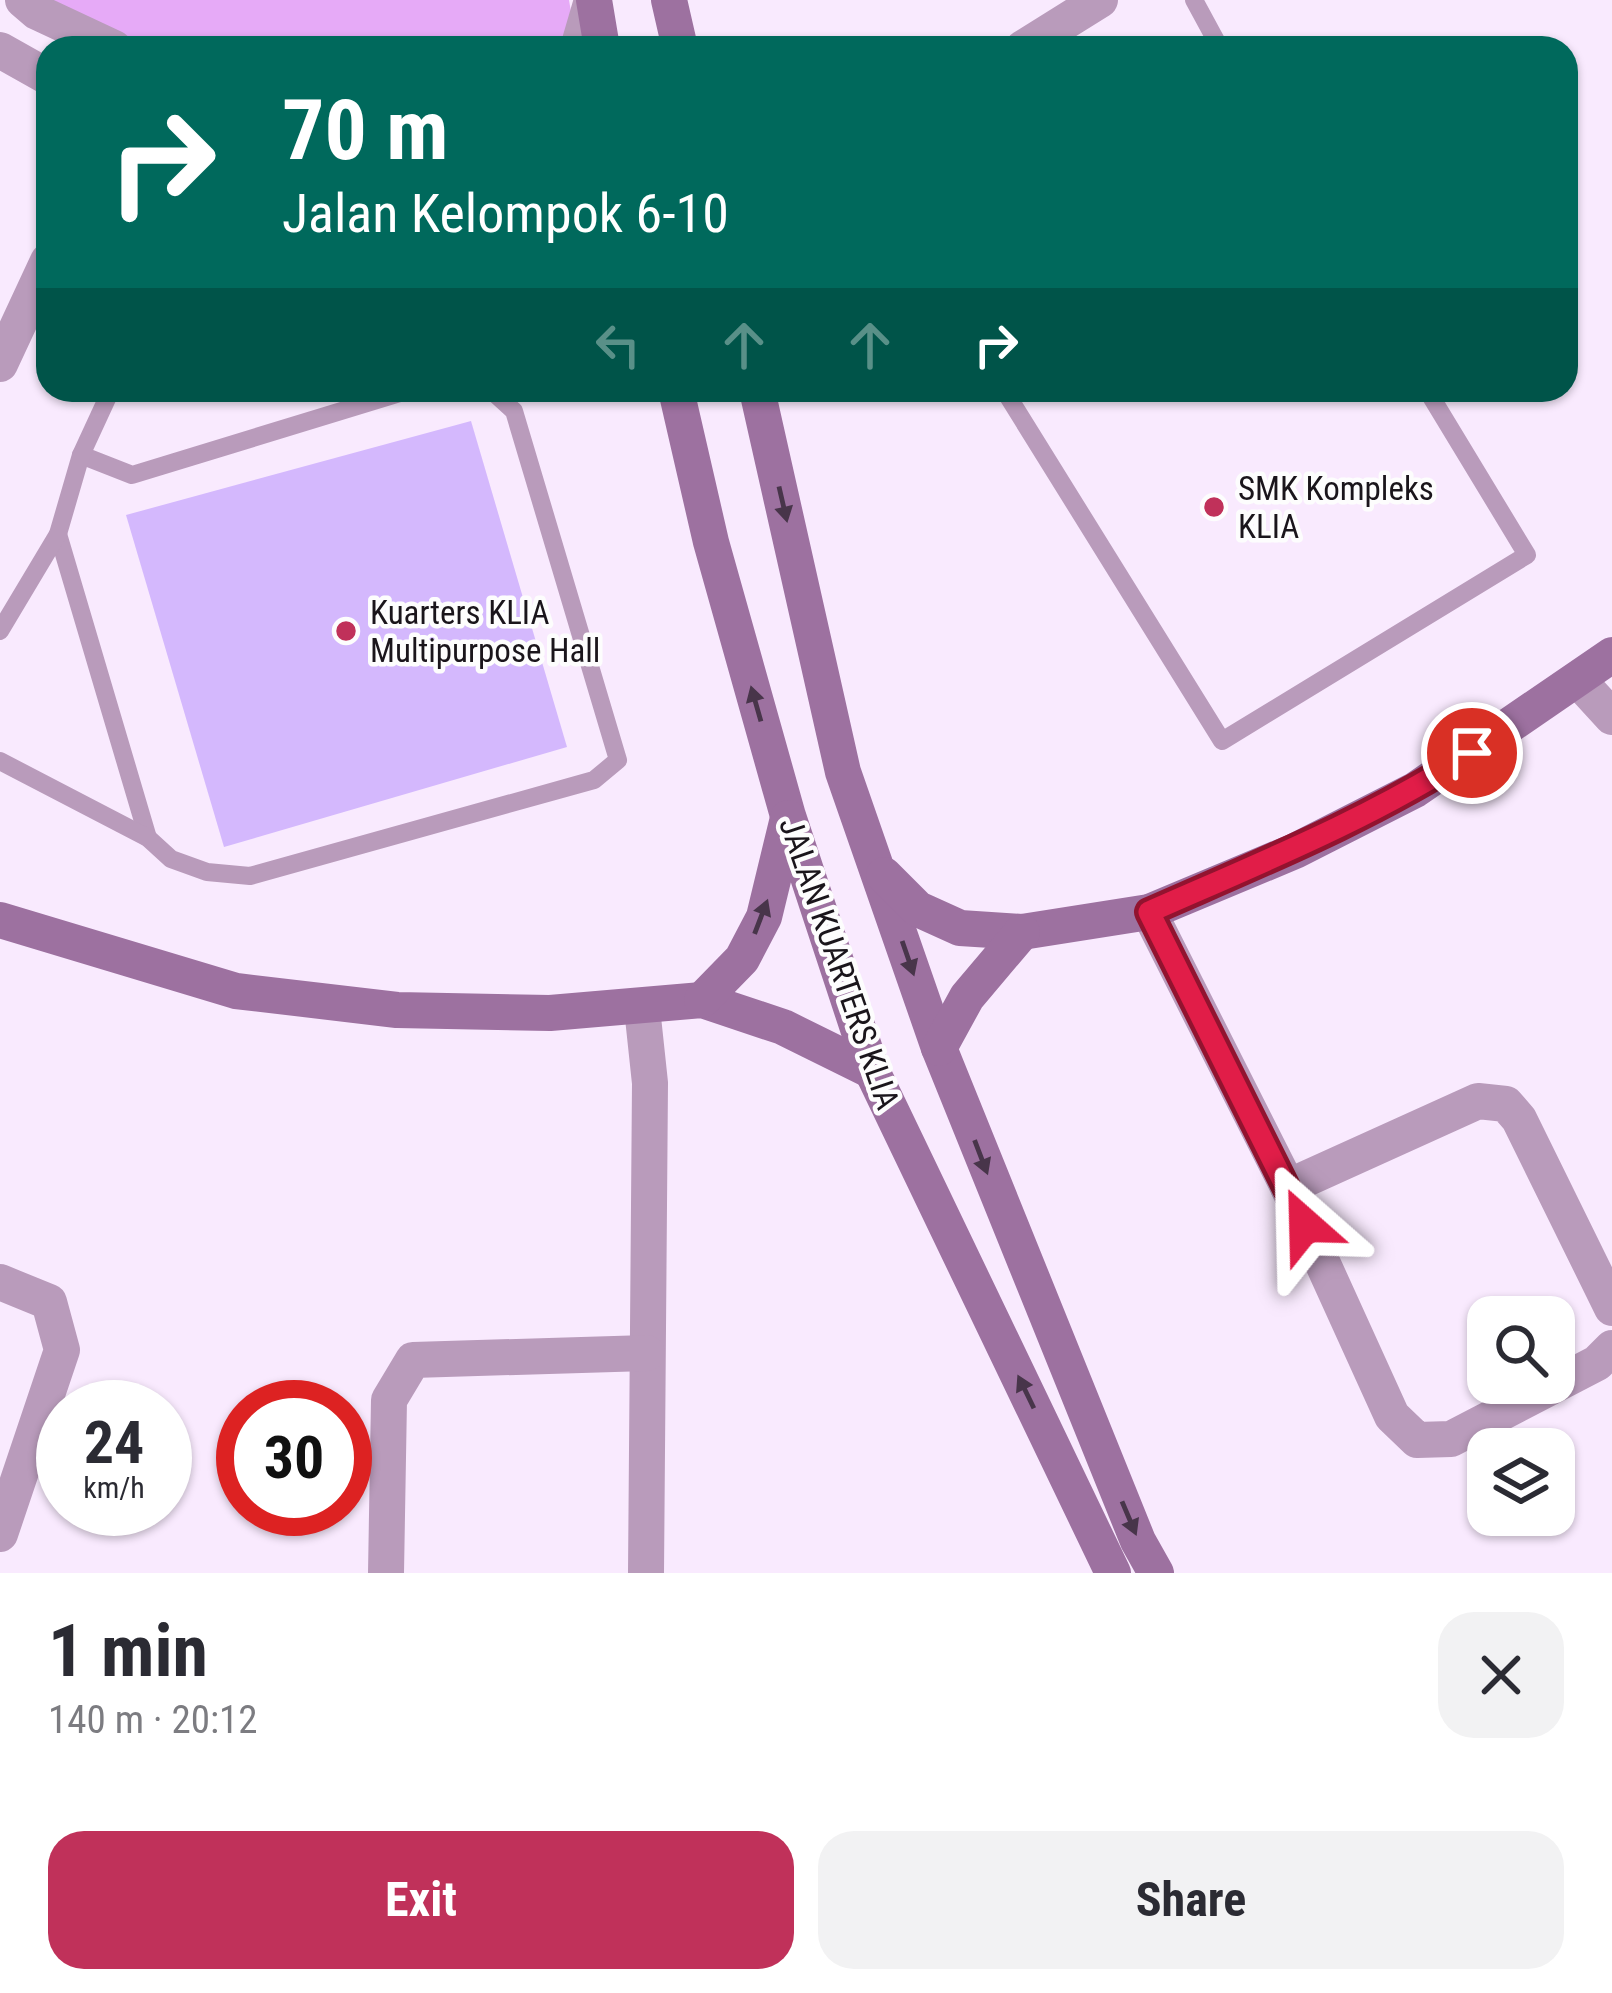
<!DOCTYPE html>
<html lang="en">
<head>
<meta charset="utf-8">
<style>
	body { margin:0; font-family:"Roboto Condensed",sans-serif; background:#f2f2f3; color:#2b2b33; height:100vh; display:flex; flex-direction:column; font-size:45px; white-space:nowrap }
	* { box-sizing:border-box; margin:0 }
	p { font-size:39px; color:#7c7c81 }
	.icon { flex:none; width:66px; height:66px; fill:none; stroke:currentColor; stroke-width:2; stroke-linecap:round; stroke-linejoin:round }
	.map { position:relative; height:1573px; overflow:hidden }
	.panel { display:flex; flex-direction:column; background:#fff; flex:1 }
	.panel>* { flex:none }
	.top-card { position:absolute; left:36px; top:36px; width:1542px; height:366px; border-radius:36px; box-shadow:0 3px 9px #0004; background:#00695c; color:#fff; overflow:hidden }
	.buttons { position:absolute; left:1467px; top:1296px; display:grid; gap:24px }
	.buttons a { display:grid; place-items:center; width:108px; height:108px; border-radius:24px; background:#fff; box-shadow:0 3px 9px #0004; font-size:60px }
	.speed { position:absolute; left:36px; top:1380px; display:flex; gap:24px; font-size:60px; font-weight:700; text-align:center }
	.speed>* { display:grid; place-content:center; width:156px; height:156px; border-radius:50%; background:#fff; box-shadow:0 3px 9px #0004; line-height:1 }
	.speed small { font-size:30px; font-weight:400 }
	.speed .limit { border:18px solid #d22; background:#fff; color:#111 }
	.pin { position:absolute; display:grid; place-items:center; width:102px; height:102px; color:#fff; margin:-51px; border:6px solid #fff; border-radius:50%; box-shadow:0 3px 12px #0007 }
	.me { position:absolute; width:132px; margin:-66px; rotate:335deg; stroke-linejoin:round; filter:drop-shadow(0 0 9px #0008) }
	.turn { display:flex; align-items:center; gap:42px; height:252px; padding:0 48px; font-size:54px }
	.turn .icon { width:156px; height:156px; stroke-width:2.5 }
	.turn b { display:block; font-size:84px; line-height:102px }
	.lanes { display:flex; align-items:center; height:114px; padding:0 48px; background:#0003; justify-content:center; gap:60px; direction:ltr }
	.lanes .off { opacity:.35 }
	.round { display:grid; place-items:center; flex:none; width:126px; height:126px; border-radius:36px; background:#f2f2f3 }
	.head { display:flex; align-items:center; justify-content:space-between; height:204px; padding:0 48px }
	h1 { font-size:72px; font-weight:700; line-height:90px }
	.primary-button { display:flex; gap:24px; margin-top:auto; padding:24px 48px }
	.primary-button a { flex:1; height:138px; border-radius:36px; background:#c0315a; color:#fff; font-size:48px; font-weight:700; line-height:138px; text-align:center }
	.primary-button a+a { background:#f2f2f3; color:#2b2b33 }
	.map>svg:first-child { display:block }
</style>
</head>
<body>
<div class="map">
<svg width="1612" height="1573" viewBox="0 0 1612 1573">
	<rect width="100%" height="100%" fill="#f9eafe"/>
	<path fill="#e6aaf7" d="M33,0H569L577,48H132Z"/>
	<path fill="#d4b8fd" d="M471,421L567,747L224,847L126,515Z"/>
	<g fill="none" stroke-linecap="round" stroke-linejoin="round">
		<g stroke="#b99bbb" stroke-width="18">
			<path d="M1194,0L1220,48"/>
			<path d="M1004,390L1222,741L1527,555L1427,390"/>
			<path d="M81,455L132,475L410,390"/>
			<path d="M58,534L148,838"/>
			<path d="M0,631L58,534L81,455L111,390"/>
			<path d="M0,761L148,838L171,859L207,872L250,876L594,780L618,760L514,411L491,390"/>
		</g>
		<g stroke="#b99bbb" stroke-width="36">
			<path d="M23,0L37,12L114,48"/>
			<path d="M578,48L592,0"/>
			<path d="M1023,48L1100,0"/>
			<path d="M0,50L48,77"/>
			<path d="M0,364L48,261"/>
			<path d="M1579,681L1612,717"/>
			<path d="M1149,912L1288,1187L1392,1416L1417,1440L1451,1439L1597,1363L1612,1348"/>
			<path d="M642,1008L650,1083L646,1573"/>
			<path d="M1288,1187L1478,1101L1506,1104L1519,1119L1612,1308"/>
			<path d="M0,1282L49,1302L62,1350L0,1534"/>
			<path d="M386,1573L389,1400L413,1360L647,1353"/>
		</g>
		<g stroke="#9d71a0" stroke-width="36">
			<path d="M594,0L602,48"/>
			<path d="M669,0L680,48"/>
			<path d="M676,390L711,542L788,816L872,1071L1113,1573"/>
			<path d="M757,390L843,772L939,1048L1138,1541L1156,1573"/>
			<path d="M884,875L918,909L960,928L1022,932L1149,912L1295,851L1415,790L1612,655"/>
			<path d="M0,920L236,991L397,1010L550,1013L702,1000L783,1027L872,1071"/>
			<path d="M702,1000L742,959L764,917L788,818"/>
			<path d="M939,1048L967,997L1022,932"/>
		</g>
	</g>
	<defs><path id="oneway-solid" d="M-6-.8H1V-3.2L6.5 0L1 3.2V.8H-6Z" transform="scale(3)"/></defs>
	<g fill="#48354a">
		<use href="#oneway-solid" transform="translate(783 504) rotate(77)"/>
		<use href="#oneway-solid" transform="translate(756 704) rotate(-106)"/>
		<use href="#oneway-solid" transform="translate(761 917) rotate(-69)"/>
		<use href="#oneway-solid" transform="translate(908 958) rotate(71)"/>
		<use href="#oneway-solid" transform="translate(981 1157) rotate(69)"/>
		<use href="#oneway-solid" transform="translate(1026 1392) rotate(-116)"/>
		<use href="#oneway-solid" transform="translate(1129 1518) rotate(67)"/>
	</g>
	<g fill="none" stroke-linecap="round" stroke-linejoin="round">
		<g stroke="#92132f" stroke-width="30">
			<path id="route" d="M1305,1225L1149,912C1260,863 1370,819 1472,753"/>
		</g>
		<use href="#route" stroke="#e11d48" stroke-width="21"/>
	</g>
	<g fill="#c0315a" stroke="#fdfdfd" stroke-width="4.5">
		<circle cx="1214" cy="507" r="12"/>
		<circle cx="346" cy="631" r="12"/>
	</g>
	<g text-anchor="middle" stroke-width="9" stroke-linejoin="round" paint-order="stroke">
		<g font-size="33" fill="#1a151b" stroke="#fdfdfd" text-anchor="start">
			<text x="1238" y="500">SMK Kompleks<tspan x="1238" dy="38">KLIA</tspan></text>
			<text x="370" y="624">Kuarters KLIA<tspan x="370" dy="38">Multipurpose Hall</tspan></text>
		</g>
		<g font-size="33" fill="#1a151b" stroke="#fdfdfd">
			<text transform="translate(840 963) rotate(71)" y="12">JALAN KUARTERS KLIA</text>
		</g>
	</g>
</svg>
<div class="buttons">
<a><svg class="icon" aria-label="search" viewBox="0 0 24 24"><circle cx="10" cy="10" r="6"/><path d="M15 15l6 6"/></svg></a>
<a><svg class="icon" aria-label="layers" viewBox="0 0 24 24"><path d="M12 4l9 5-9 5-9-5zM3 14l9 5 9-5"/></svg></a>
</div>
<div class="speed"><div>24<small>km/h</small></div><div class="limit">30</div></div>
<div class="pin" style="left:1472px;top:753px;background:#d93025"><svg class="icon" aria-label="arrive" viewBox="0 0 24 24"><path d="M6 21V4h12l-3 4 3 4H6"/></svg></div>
<svg class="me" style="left:1305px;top:1225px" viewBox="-20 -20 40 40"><path d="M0-17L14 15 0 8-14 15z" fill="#e11d48" stroke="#fff" stroke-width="4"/></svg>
<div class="top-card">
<div class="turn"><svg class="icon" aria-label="right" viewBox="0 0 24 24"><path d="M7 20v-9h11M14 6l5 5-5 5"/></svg><div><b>70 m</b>Jalan Kelompok 6-10</div></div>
<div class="lanes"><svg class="icon off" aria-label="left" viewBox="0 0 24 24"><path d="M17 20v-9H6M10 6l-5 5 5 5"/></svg><svg class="icon off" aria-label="ahead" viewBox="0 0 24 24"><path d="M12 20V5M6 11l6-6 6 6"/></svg><svg class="icon off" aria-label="ahead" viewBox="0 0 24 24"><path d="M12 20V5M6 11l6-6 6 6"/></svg><svg class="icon" aria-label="right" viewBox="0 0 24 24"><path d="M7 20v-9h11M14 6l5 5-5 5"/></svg></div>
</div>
</div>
<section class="panel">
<div class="head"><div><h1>1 min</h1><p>140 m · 20:12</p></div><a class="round"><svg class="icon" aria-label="close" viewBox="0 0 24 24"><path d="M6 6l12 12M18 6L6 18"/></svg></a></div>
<div class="primary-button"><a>Exit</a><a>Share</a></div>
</section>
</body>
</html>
